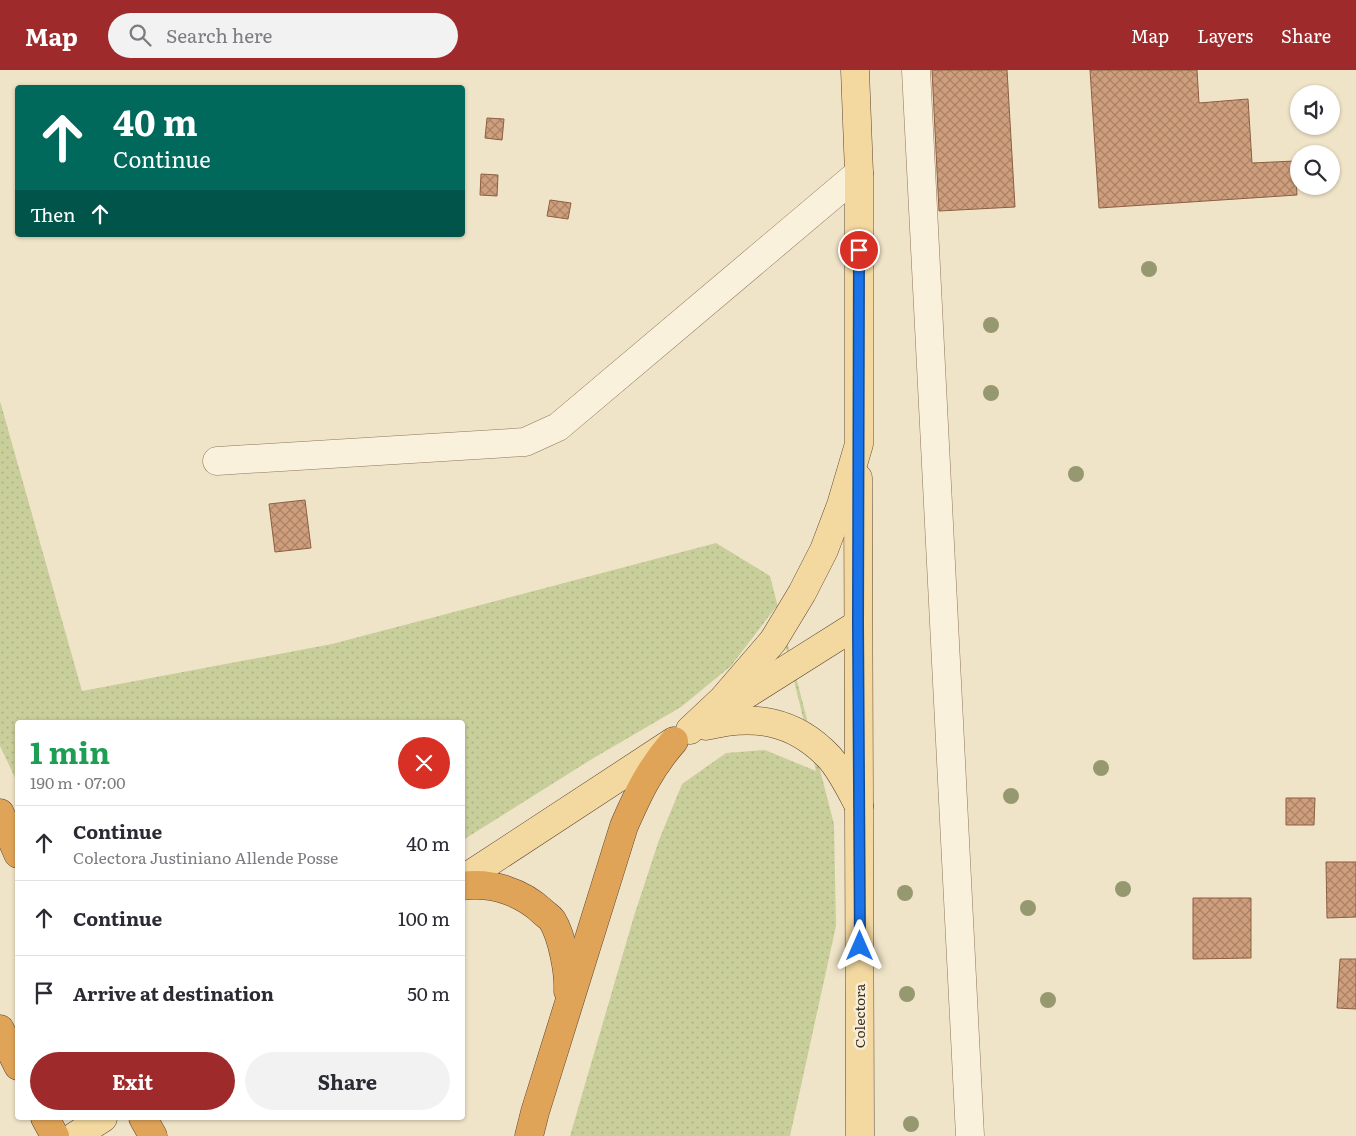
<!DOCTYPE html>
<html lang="en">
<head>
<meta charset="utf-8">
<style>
	body { margin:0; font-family:Literata,serif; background:#f2f2f3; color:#2b2b33; height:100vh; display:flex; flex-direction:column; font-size:19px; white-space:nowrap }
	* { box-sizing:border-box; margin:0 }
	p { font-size:16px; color:#7c7c81 }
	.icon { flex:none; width:28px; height:28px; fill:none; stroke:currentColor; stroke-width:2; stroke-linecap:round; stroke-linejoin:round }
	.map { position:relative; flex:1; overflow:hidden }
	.sheet { position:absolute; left:15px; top:650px; width:450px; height:400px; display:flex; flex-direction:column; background:#fff; border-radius:5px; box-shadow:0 1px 4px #0004 }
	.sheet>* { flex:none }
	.hud { position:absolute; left:15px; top:15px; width:450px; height:152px; border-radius:5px; box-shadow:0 1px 4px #0004; background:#00695c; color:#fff; overflow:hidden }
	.tools { position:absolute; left:1290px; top:15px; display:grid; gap:10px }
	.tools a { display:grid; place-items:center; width:50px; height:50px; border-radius:50%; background:#fff; box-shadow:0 1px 4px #0004; font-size:25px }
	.pin { position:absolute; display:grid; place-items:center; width:42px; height:42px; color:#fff; margin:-21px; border:2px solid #fff; border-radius:50%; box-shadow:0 1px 5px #0007 }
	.me { position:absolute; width:55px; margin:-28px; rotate:0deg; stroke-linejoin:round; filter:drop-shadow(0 0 4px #0008) }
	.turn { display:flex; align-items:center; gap:18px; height:105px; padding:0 15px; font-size:22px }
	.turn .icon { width:65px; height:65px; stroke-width:2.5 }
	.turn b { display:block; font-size:35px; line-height:42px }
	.then { display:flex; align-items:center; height:48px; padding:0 15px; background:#0003; gap:10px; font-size:19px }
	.round { display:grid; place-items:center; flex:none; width:52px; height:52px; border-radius:26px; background:#f2f2f3 }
	.headline { display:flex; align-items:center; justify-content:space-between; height:85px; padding:0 15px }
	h1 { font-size:30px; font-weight:700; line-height:38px; color:#1e9e55 }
	.primary-button { display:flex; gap:10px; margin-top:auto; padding:10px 15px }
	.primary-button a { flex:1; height:58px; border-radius:30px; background:#9e2a2b; color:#fff; font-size:20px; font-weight:700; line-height:58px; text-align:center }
	.primary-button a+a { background:#f2f2f3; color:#2b2b33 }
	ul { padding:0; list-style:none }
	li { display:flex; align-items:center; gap:15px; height:75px; padding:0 15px; border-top:1px solid #e1e1e2 }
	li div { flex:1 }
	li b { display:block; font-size:19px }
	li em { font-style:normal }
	header { display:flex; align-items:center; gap:30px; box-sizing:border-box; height:70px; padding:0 25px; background:#9e2a2b; color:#fff }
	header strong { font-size:24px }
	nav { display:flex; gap:28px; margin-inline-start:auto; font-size:18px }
	.search { width:350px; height:45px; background:#f2f2f3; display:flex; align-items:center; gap:12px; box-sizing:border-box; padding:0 18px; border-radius:28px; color:#7c7c81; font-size:19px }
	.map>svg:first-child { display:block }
</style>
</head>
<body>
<header>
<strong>Map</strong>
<div class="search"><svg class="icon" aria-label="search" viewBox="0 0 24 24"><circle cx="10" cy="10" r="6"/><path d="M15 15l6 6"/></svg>Search here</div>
<nav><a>Map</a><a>Layers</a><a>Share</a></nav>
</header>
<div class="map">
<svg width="1356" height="1066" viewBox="0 0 1356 1066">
	<defs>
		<pattern id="grass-dots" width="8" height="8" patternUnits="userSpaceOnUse" patternTransform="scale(1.25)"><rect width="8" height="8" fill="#c9cf9b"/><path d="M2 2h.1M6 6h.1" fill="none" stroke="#aeb285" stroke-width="1.8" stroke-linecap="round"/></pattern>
		<pattern id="building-cross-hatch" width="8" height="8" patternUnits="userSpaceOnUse" patternTransform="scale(1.25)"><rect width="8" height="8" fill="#cf9f7d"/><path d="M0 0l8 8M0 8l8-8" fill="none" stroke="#a98266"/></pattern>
	</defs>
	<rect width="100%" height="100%" fill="#f0e4c8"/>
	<path fill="url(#grass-dots)" d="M0,331L82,621L332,574L716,473L770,506L834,754L836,856L790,1066H570L634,846L659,770L682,714L726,683L765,680L816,701L776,537L731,596L681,637L592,689L463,770L462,652H18L17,712L0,676Z"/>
	<g fill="url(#building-cross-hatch)" stroke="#8d5f41">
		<path d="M932,0H1007L1015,137L939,141Z"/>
		<path d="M1090,0H1197L1199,33L1248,29L1252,93L1295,91L1297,125L1099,138Z"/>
		<path d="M487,48L504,49L502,70L485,68Z"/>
		<path d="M481,104L498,105L497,126L480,125Z"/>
		<path d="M550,130L571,133L568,149L547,146Z"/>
		<path d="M305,430L311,478L275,482L269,434Z"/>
		<path d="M1286,728H1315L1314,755H1286Z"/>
		<path d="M1326,792H1356V847L1327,848Z"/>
		<path d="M1193,828H1251V888L1193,889Z"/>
		<path d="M1340,889H1356V939L1337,938Z"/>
	</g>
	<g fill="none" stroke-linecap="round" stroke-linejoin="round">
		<g stroke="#8d765c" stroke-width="29">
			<g id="minor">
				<path d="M916,0L970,1066"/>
				<path d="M217,391L525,372L558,357L859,103"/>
			</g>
		</g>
		<g stroke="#5b4430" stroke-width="29">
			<g id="major">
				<path d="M858,408L860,1066"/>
				<path d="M728,636L858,554"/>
				<path d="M706,656C753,644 794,650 829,687C841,700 850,719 859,736"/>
				<path d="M690,660L723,629L773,571L802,523L824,480L841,435L859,374V103L855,0"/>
				<path d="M462,810L671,673"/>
				<path d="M75,1066L103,1048"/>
			</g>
		</g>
		<g stroke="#5b4430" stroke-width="29">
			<g id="highway">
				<path d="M0,743L18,784"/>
				<path d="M462,816C492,812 522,822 543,842C546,845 550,847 552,850C562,866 569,902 568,921"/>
				<path d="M0,959L18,996"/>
				<path d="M45,1048L55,1066"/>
				<path d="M143,1048L153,1066"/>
				<path d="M529,1066L535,1042L624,756C638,724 650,698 674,671"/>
			</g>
		</g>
		<use href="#minor" stroke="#faf1dc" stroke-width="28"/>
		<use href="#major" stroke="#f3d9a0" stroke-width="28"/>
		<use href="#highway" stroke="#e0a458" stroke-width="28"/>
	</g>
	<g fill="#96986f">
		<circle cx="1149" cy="199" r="8"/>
		<circle cx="991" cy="255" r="8"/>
		<circle cx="991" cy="323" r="8"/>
		<circle cx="1076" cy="404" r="8"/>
		<circle cx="1101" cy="698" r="8"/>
		<circle cx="1011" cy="726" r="8"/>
		<circle cx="1123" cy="819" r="8"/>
		<circle cx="905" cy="823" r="8"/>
		<circle cx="1028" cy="838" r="8"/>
		<circle cx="907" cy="924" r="8"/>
		<circle cx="1048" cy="930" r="8"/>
		<circle cx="911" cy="1054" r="8"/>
	</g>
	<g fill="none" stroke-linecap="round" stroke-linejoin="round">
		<g stroke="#114b97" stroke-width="12">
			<path id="route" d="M859,180L858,554L860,876"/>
		</g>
		<use href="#route" stroke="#1a73e8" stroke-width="9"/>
	</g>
	<g text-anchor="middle" stroke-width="5" stroke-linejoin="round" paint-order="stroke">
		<g font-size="14" fill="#3d2e20" stroke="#f7eed8">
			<text transform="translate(860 946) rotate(-90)" y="5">Colectora</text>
		</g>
	</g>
</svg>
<div class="tools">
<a><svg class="icon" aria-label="sound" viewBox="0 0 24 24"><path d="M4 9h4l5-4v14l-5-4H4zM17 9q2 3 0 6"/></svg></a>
<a><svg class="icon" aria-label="search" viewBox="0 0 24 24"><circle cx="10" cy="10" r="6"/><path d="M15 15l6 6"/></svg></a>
</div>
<div class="pin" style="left:859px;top:180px;background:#d93025"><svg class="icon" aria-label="arrive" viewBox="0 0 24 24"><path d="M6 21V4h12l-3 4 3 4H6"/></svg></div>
<svg class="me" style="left:860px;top:876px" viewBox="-20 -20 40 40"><path d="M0-17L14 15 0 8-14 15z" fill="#1a73e8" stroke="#fff" stroke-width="4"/></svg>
<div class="hud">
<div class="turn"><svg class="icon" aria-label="ahead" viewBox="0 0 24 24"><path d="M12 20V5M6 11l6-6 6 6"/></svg><div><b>40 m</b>Continue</div></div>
<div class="then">Then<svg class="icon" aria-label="ahead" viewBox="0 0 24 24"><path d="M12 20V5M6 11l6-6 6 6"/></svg></div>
</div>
<section class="sheet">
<div class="headline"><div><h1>1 min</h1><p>190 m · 07:00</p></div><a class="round" style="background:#d93025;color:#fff"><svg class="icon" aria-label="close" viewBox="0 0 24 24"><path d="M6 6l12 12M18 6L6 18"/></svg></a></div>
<ul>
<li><svg class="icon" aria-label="ahead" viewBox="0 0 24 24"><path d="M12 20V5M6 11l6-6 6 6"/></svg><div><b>Continue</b><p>Colectora Justiniano Allende Posse</p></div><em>40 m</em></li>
<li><svg class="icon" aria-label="ahead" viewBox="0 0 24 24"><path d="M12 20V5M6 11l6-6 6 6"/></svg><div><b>Continue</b></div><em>100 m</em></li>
<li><svg class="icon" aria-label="arrive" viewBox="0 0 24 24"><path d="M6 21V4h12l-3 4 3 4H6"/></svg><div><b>Arrive at destination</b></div><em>50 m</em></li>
</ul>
<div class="primary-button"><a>Exit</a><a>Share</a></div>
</section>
</div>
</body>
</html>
